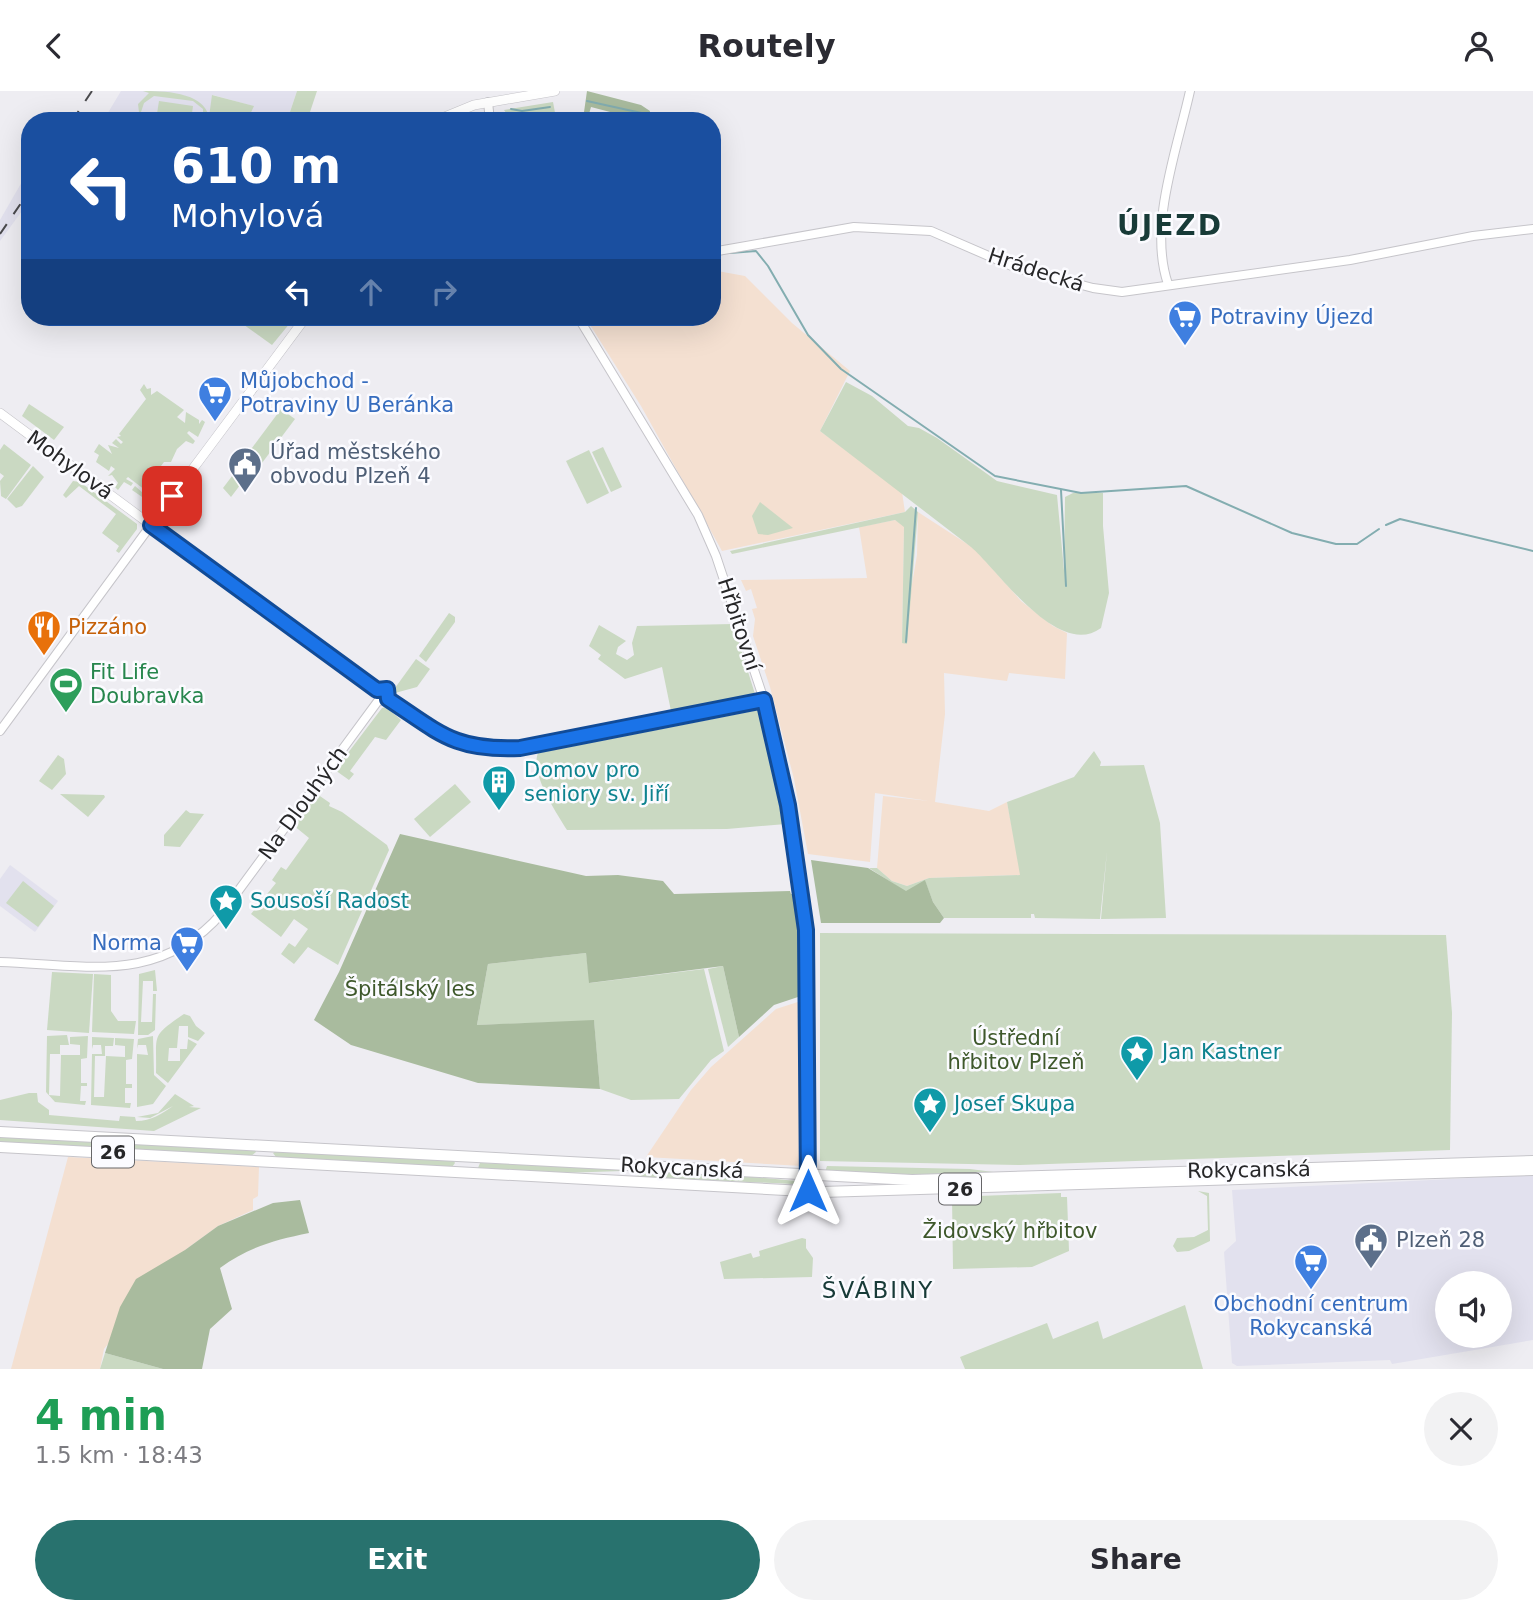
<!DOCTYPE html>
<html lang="en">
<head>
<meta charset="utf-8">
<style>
	body { margin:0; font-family:"DejaVu Sans",sans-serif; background:#f2f2f3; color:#2b2b33; height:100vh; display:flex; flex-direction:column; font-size:26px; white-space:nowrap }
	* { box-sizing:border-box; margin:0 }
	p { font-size:23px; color:#7c7c81 }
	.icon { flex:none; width:38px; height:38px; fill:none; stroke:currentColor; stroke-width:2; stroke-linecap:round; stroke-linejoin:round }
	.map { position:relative; height:1278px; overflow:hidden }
	.panel { display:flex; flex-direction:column; background:#fff; flex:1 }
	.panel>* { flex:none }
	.guide { position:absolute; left:21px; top:21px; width:700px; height:214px; border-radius:28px; box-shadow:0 7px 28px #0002; background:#1a4fa0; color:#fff; overflow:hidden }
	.tools { position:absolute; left:1435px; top:1180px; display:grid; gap:14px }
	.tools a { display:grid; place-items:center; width:77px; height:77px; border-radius:50%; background:#fff; box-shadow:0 7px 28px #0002; font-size:35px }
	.pin { position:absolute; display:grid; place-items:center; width:60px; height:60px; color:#fff; margin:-30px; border-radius:14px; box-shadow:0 4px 10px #0006 }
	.me { position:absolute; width:77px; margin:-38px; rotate:0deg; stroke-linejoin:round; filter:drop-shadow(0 0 5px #0008) }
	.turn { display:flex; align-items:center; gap:24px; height:147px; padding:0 35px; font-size:32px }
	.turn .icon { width:91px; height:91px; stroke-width:2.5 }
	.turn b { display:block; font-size:49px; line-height:60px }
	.lanes { display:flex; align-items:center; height:66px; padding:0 35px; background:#0003; justify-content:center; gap:35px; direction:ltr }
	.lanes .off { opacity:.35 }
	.round { display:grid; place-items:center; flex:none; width:74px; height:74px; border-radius:37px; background:#f2f2f3 }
	.head { display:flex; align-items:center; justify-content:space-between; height:119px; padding:0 35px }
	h1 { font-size:42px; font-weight:800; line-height:52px; color:#1e9e55 }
	.primary-button { display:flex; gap:14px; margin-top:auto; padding:14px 35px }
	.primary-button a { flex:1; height:80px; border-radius:42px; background:#28726e; color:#fff; font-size:28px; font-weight:800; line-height:80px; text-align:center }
	.primary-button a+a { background:#f2f2f3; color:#2b2b33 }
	header { display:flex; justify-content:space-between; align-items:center; height:91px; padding:0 35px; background:#fff; font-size:32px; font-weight:800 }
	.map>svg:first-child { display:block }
</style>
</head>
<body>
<header><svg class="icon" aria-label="back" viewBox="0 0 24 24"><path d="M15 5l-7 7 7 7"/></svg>Routely<svg class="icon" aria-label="person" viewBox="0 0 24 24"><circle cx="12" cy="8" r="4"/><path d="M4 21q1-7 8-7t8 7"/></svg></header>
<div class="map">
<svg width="1533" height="1278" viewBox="0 0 1533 1278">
	<rect width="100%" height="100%" fill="#eeedf2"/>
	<g fill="#e2e1ee" fill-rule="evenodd">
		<path d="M121,0H297L287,30H247L253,15L213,4L209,30H103Z"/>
		<path d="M30,86V109L0,150V129L23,89L26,91Z"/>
		<path d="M10,774L58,810L35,841L0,815V788Z"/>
		<path d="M1533,1084V1249L1392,1273L1390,1269L1237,1275L1232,1272L1224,1161L1236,1150L1232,1099ZM1447,1192H1500V1244H1447Z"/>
	</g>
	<g fill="#f4e0d1">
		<path d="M712,179L745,185L792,232L850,280L820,340L902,401L905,421L722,460L641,315L587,229L593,226H712Z"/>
		<path d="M918,421L975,458L1021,510L1053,535L1067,542L1065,588L1009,582L1007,590L944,582L945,623L935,711L989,720L1007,711L1021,784L929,787L907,795L892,790L877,777L883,705L929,710L875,702L870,771L808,763L794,688L770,596L753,545L755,528L752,518L757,517L751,498L746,500L741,489L867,487L859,436L895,429L904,435L902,552L917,464Z"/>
		<path d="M804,909L802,1075L646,1066L691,999L711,976L776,918Z"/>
		<path d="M68,1066L259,1076L258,1105L253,1108V1119L218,1135L185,1159L104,1258L100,1278H11Z"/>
	</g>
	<g fill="#cad9c2">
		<path d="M143,0C160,0 204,0 209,26L212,4L254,15L247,30H203V18L193,10L154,5L144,12L141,21L144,30H140L138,13L149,2Z"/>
		<path d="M297,0H317L307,30H287Z"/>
		<path d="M159,10L193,15L191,30L156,29Z"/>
		<path d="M553,11L556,27L512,30L504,19Z"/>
		<path d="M233,226H295L272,254Z"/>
		<path d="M846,291L872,305L908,335L919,337L937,347L997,390L1057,404L1064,479L1065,406L1073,402H1103V435L1109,502L1101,537C1058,569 998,479 971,456L820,340Z"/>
		<path d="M144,293L147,298L151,297V304L157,300L184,319L177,326L185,332L186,321L199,329V333L202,329L205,331L198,346L189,340L187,342L195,350L193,353L186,350L177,358L171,371H164L161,375L166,378L159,389L153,386L150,389L154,395L145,408L132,399L135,395L143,402L145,399L128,386L126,388L133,392L131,395L124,391L118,399L115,396L118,392L112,384L108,385L115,378L111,375L109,380L96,371L99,364L94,361L99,353L112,363L108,354L119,357L112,352L116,348L121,353L123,351L117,346L121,345L119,343L146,308L140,299Z"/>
		<path d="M29,313L64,336L54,349L22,325Z"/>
		<path d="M281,318L295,328L259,376L246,365Z"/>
		<path d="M4,353L31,374L6,408L1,405L0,390L4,385L0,382V359Z"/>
		<path d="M603,356L622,396L611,401L592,361Z"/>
		<path d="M589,359L609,402L587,413L566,370Z"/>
		<path d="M245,368L257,380L255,383L250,381L231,406L223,397Z"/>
		<path d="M33,375L44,386L22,415L16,417L7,408Z"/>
		<path d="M73,390L80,391L137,433V438L119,462L116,460L119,455L102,442L116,423L79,395L66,407L63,404Z"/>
		<path d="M760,411L793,437L768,444L758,443L752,425Z"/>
		<path d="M911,415L918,421L907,553L902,552L904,436L895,429L732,463L730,460L905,421Z"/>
		<path d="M449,522L455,526V531L426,571L419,565Z"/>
		<path d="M733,533L755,603L671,620L662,576L625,588L598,568L601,564L589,555L599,534L626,550L618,556L616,563L627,569L634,564L632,552L637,535Z"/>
		<path d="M416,568L430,578L417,596L395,602V597Z"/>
		<path d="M386,616L401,629L386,649L375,646L350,680L354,683L349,689L335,679L382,617Z"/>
		<path d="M759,619L786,733L727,738L567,739C556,721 530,683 538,662Z"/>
		<path d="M1094,660L1101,671L1100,675L1144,674L1160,732L1166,827L1101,828L1107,760L1100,828L1035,827L1034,823H1031V827H944L933,811L925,790L906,801L869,777H877L892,790L907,795L929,787L1020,784L1007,711L1074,686Z"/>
		<path d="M58,664L64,668L66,683L52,699L39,690Z"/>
		<path d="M455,693L471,711L430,746L414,728Z"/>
		<path d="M60,703L104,704L105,706L88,726Z"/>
		<path d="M317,703L330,712L329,715L342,721L387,754L389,759L338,874L308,856L294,873L281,863L289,852L295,856L308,838L294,828L281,846L251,823L276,792L272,789L281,776L286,779L309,747L293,734Z"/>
		<path d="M186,719L190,722L204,723L180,756L164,755V744Z"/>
		<path d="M23,790L54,815L38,836L6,812Z"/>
		<path d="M820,842L1446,844L1452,922L1450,1059L1020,1074L820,1070Z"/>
		<path d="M586,862L590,892L704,878L724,960L711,969L679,1008L631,1009L600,998L594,930L477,934L488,873Z"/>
		<path d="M723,875L739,946L728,956L708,878Z"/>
		<path d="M155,879L157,900H153V890H143L141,931H152L153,903H156L155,939L148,944H138L139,883Z"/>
		<path d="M52,881L93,883L89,942L47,939Z"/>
		<path d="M94,883L111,884V920L118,930H136L134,943L92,941Z"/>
		<path d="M184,923L190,925L196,935L205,942L198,950L188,946V935H179L177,957H169L168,970H180V958H187L188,948L197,953L168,992L156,982C157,943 150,946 184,923Z"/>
		<path d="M67,944L69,954H60V963H50L49,1004L60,1005L61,964H80V954L70,953V946L88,945L87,967L81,968V992H87V995H81L80,1010H86L85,1014L55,1011L46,1001L47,945Z"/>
		<path d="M153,945L154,984L166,995L153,1013L137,1016V963L148,964L146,954H138L137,958L138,948Z"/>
		<path d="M92,946L114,947L113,955H105V965H95L94,1006H104L106,965L125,966V955L115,954V947L134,948L132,968L126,969V993H132V997H125V1012H131L130,1017L91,1014L92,963H102L101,954H93L92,958Z"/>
		<path d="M29,1002H37L38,1011L49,1019V1024L119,1030L120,1025L135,1026L136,1030C152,1030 161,1023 173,1015L150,1027L137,1026L158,1022L175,1003L194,1015L189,1016L201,1017L154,1040L0,1029V1009Z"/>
		<path d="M0,1045L255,1058L256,1061L251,1065L0,1053Z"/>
		<path d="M276,1060L453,1068L455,1072L452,1076L276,1066L273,1062Z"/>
		<path d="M480,1072L605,1076L622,1077V1080L561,1082L478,1077Z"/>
		<path d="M827,1075L970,1078L1001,1082L965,1086L825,1081Z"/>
		<path d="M639,1080L701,1081L797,1090L793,1093L639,1086L636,1083Z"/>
		<path d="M1198,1100L1209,1102L1210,1150L1189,1160L1177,1161L1173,1155L1177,1147L1194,1146L1208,1139L1207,1105Z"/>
		<path d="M1061,1102V1106H1067L1069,1160L1032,1176L953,1178L952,1106Z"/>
		<path d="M802,1147L806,1148V1157L813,1167L812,1186L724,1188L720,1171L751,1162L753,1167L760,1165L759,1160Z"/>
		<path d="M1185,1214L1203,1278H965L960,1266L1047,1232L1053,1248L1098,1230L1103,1248Z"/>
		<path d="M105,1262L163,1278H100Z"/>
	</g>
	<g fill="#a9bb9e">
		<path d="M587,0L641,14L650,20L649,28H637L591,16L589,23L584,21Z"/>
		<path d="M400,743L586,785L618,784L663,790L674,803L790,800L791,803H798L801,840V905L774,914L739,946L723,875L589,892L586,862L488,873L477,934L594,929L600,998L478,992L351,954L314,929L339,881Z"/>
		<path d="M811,769L868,777L906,800L925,789L933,811L944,827L940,832H821Z"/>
		<path d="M300,1109L309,1142C275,1149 248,1156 220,1177L232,1218L210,1238L202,1278H163L105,1262L120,1216L136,1188L185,1159L218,1135L273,1112Z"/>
	</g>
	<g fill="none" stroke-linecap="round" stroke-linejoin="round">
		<g stroke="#83adb0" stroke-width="2">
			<path d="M587,10L655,25L657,30"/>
			<path d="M511,18L522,20L550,16"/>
			<path d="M730,162L756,160L768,175L808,244L841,278L995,385L1081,402L1186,395L1292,442L1336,453H1357L1379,438"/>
			<path d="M1061,399L1066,495"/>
			<path d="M1386,434L1400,428L1533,460"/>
			<path d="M906,551L916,417"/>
		</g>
		<g stroke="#c6c5ca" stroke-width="10">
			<g id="tertiary">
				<path d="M488,11L490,30"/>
				<path d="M712,161L854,136L931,140L1014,176L1093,197L1122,201L1350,169L1473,145L1533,138"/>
				<path d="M1168,193C1148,135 1177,59 1190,0"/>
				<path d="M578,226L698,424L716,465L764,609L792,736L806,839L809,1100"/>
				<path d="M388,608C438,642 467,666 531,655L764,609"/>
				<path d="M0,640L151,434L377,599"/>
				<path d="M0,871C85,874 160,894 222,822L378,610L389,608L387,598L377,599"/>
			</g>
		</g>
		<g stroke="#c6c5ca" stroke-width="10">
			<g id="secondary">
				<path d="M435,30L474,14L555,0"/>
				<path d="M0,322L151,434L306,226"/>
			</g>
		</g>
		<g stroke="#c6c5ca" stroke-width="12">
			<g id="primary">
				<path d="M0,1041L912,1089L1344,1076"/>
				<path d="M0,1056L822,1101L1336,1085"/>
			</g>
		</g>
		<g stroke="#c6c5ca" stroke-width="12">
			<g id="trunk">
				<path d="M1344,1076L1533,1070"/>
				<path d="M1336,1085L1533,1079"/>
			</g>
		</g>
		<use href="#tertiary" stroke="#fff" stroke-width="8"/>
		<use href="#secondary" stroke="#fff" stroke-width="9"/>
		<use href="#primary" stroke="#fff" stroke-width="10"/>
		<use href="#trunk" stroke="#fff" stroke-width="10"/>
		<g stroke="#4a4a4d" stroke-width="2" stroke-dasharray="12 12" stroke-linecap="butt">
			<path d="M72,30L92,0"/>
			<path d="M0,143L30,99"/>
		</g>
	</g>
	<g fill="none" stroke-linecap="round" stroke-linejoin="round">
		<g stroke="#114b97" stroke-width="18">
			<path id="route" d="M172,405L151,434L377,599L387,598L388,608C440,642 454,660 520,657L764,609L788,714L806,839L808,1100"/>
		</g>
		<use href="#route" stroke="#1a73e8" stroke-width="12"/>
	</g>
	<defs>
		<g id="supermarket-pin" transform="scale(1.75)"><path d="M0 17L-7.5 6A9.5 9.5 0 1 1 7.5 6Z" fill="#3f7fe0" stroke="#fbfbff"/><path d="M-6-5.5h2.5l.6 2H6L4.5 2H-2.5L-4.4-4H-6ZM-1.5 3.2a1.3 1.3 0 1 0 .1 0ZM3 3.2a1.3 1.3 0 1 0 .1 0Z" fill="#fff"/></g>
		<g id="civic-pin" transform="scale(1.75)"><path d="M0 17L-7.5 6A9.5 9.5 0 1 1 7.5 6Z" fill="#5c6f8a" stroke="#fbfbff"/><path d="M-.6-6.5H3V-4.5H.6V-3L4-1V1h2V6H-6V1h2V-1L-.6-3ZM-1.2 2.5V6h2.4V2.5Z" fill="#fff"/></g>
		<g id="restaurant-pin" transform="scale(1.75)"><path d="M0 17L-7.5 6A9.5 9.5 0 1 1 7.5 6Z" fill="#e8710a" stroke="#fbfbff"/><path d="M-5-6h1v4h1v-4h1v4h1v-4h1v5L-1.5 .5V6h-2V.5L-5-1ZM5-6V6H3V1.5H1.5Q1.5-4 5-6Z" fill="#fff"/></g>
		<g id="stadium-pin" transform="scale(1.75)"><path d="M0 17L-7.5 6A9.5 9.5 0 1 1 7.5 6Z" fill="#2e9e5b" stroke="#fbfbff"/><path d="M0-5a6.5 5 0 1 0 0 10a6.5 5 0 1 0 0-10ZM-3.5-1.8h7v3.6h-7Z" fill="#fff"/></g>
		<g id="building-pin" transform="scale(1.75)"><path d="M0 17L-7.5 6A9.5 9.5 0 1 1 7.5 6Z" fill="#0f9aa8" stroke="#fbfbff"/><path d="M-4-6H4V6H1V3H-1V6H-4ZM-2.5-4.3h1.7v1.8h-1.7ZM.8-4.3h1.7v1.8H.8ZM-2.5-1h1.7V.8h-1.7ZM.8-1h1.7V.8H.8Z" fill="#fff"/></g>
		<g id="sight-pin" transform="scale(1.75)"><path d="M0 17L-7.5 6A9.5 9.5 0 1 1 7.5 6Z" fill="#0f9aa8" stroke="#fbfbff"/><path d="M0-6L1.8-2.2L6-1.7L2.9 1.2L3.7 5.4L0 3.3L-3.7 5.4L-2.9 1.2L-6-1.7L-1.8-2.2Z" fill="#fff"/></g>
	</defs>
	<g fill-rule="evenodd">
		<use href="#supermarket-pin" x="1185" y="226"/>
		<use href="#supermarket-pin" x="215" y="302"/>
		<use href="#civic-pin" x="245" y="373"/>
		<use href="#restaurant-pin" x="44" y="536"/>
		<use href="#stadium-pin" x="66" y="593"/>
		<use href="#building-pin" x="499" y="691"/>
		<use href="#sight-pin" x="226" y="810"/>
		<use href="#supermarket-pin" x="187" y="852"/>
		<use href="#sight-pin" x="1137" y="961"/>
		<use href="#sight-pin" x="930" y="1013"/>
		<use href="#civic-pin" x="1371" y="1149"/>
		<use href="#supermarket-pin" x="1311" y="1170"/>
	</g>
	<g text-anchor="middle" stroke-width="5" stroke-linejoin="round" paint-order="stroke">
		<g fill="#fbfbff" stroke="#666668" stroke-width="2">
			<rect x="92" y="1045.5" width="42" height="31" rx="5"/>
			<rect x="939" y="1082.5" width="42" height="31" rx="5"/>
		</g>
		<g font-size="19" font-weight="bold" fill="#262628">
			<text x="113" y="1068">26</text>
			<text x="960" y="1105">26</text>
		</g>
		<g font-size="21" fill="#262628" stroke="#fbfbff">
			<text transform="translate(1036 179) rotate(18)" y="7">Hrádecká</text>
			<text transform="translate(70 374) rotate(36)" y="7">Mohylová</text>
			<text transform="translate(739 533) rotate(72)" y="7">Hřbitovní</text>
			<text transform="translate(303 712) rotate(-54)" y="7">Na Dlouhých</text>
			<text transform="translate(682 1077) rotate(3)" y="7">Rokycanská</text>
			<text transform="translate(1249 1079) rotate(-1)" y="7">Rokycanská</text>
		</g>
		<g font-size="21" fill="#366cbe" stroke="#fbfbff" text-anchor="start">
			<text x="1210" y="233">Potraviny Újezd</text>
			<text x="240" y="297">Můjobchod -<tspan x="240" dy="24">Potraviny U Beránka</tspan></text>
			<text x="162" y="859" text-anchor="end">Norma</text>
			<text x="1311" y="1220" text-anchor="middle">Obchodní centrum<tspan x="1311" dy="24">Rokycanská</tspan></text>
		</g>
		<g font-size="21" fill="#4e5e75" stroke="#fbfbff" text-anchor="start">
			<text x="270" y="368">Úřad městského<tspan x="270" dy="24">obvodu Plzeň 4</tspan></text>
			<text x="1396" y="1156">Plzeň 28</text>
		</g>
		<g font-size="21" fill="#c56008" stroke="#fbfbff" text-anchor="start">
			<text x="68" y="543">Pizzáno</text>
		</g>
		<g font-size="21" fill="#27864d" stroke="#fbfbff" text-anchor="start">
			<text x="90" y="588">Fit Life<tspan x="90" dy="24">Doubravka</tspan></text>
		</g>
		<g font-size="21" fill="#0d838f" stroke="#fbfbff" text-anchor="start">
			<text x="524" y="686">Domov pro<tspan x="524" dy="24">seniory sv. Jiří</tspan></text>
			<text x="250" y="817">Sousoší Radost</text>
			<text x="1162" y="968">Jan Kastner</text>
			<text x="954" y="1020">Josef Skupa</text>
		</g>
		<g font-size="21" fill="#3e582b" stroke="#fbfbff">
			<text x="410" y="905">Špitálský les</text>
			<text x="1016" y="954">Ústřední<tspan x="1016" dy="24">hřbitov Plzeň</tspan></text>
			<text x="1010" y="1147">Židovský hřbitov</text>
		</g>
		<g font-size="23" letter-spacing="2" fill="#183b38" stroke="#fbfbff">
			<text x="878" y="1207">ŠVÁBINY</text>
		</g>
		<g font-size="28" font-weight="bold" letter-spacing="2" fill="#183b38" stroke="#fbfbff">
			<text x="1170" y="144">ÚJEZD</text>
		</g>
	</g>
</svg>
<div class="tools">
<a><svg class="icon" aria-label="sound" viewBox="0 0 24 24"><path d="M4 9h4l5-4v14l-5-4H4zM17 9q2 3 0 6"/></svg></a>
</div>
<div class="pin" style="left:172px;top:405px;background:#d93025"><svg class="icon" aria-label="arrive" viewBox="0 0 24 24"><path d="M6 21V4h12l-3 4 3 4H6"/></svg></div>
<svg class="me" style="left:808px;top:1100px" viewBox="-20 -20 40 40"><path d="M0-17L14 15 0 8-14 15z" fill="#1a73e8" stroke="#fff" stroke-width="4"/></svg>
<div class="guide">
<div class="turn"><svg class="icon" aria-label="left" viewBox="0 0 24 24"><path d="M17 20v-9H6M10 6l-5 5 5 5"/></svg><div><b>610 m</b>Mohylová</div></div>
<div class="lanes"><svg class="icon" aria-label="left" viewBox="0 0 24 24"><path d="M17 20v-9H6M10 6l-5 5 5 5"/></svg><svg class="icon off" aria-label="ahead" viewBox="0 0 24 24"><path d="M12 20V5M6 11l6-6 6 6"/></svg><svg class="icon off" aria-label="right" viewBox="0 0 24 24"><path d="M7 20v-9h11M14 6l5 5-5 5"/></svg></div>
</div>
</div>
<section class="panel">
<div class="head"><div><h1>4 min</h1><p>1.5 km · 18:43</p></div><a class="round"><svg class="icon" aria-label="close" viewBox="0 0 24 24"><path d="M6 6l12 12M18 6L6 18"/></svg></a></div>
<div class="primary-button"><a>Exit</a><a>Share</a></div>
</section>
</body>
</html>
